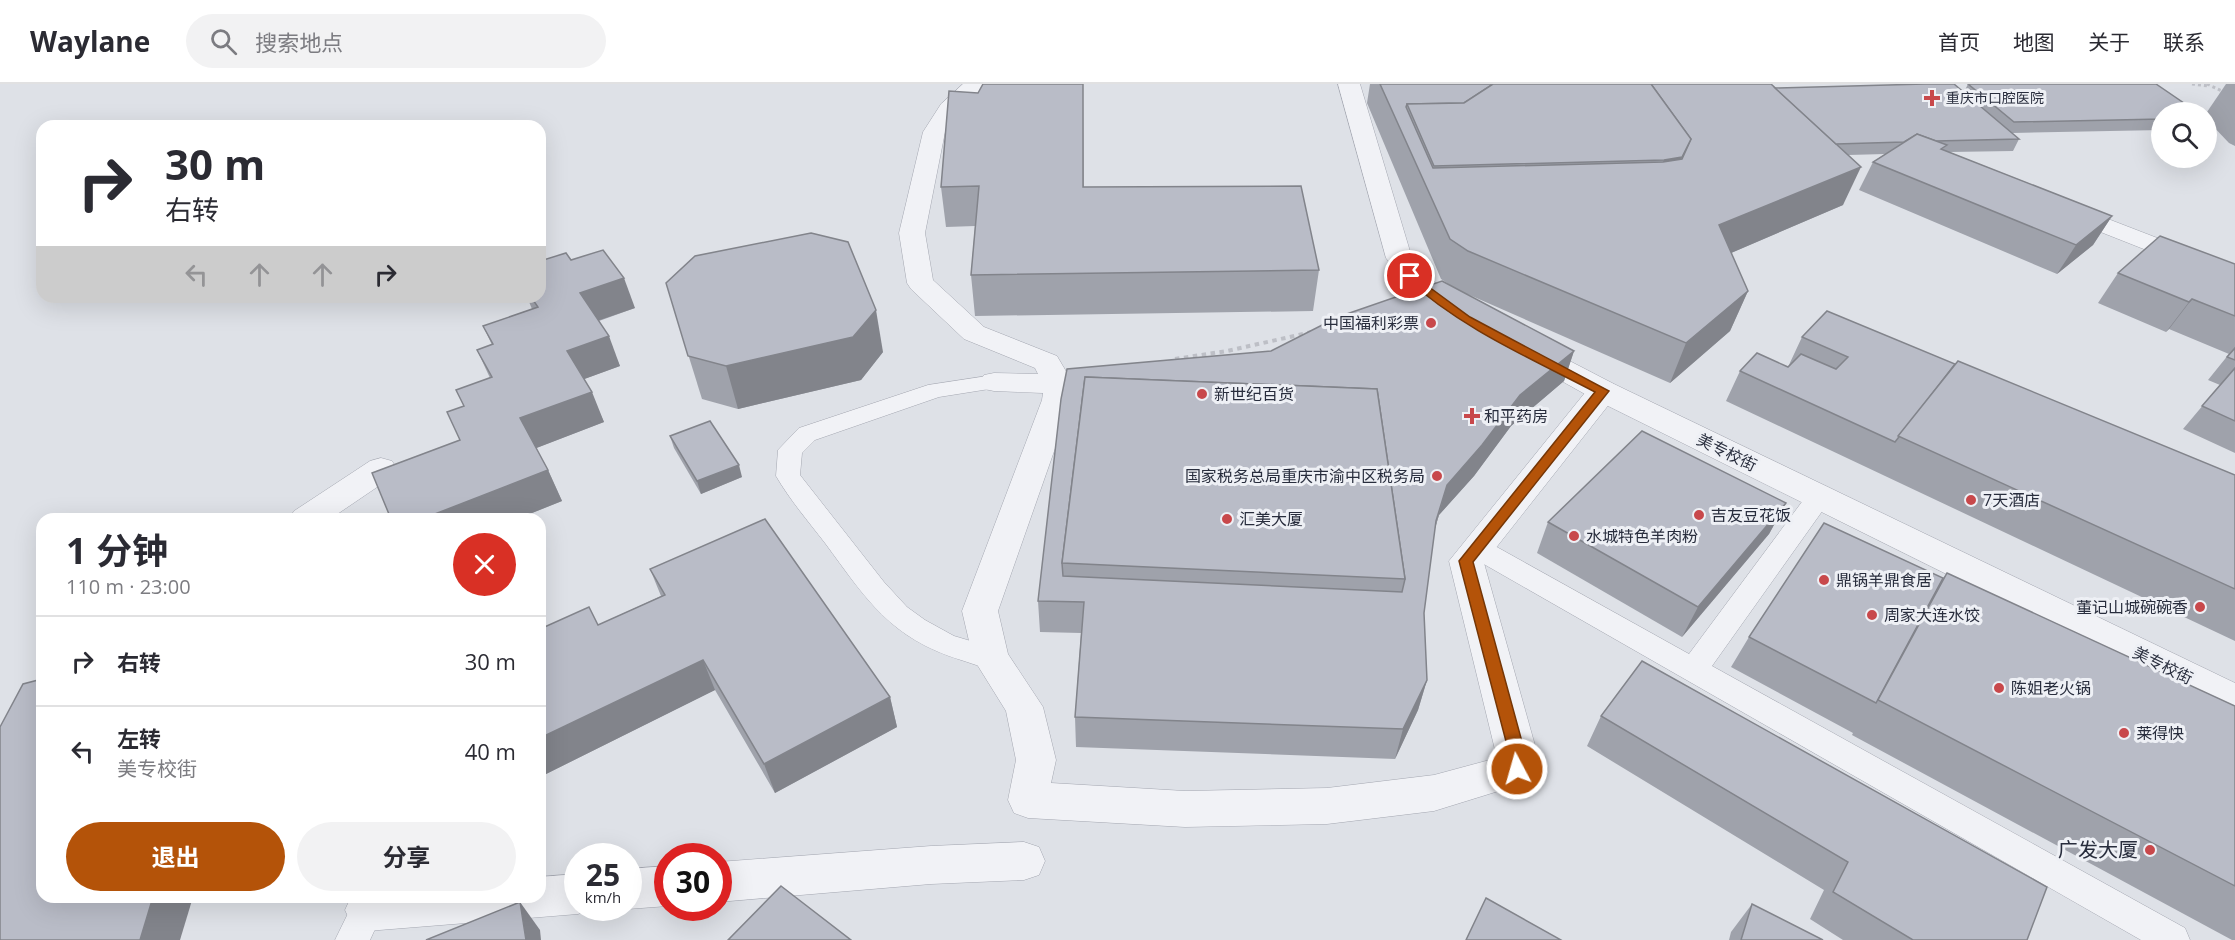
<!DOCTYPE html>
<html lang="zh">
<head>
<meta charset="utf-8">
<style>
	body { margin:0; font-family:"Open Sans","Noto Sans SC",sans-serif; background:#f2f2f3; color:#2b2b33; height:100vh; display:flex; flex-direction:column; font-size:22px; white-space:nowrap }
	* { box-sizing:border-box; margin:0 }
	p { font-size:20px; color:#7c7c81 }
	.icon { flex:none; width:33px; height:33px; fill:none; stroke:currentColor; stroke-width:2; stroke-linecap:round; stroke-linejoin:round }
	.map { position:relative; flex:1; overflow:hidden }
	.drawer { position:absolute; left:36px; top:429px; width:510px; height:390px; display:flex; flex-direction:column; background:#fff; border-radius:18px; box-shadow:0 6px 24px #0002 }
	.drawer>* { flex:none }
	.banner { position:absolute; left:36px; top:36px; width:510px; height:183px; border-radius:18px; box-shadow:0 6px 24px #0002; background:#fff; color:#2b2b33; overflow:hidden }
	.fabs { position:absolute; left:2151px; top:18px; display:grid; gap:12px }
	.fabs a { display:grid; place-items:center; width:66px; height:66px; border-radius:50%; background:#fff; box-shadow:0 6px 24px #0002; font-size:30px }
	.speed { position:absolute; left:564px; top:759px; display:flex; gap:12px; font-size:30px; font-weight:700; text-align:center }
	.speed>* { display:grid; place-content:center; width:78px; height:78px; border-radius:50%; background:#fff; box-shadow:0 6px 24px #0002; line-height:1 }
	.speed small { font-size:15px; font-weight:400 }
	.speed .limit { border:9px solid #d22; background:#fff; color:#111 }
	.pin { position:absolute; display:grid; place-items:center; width:51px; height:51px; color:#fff; margin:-26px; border:3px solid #fff; border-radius:50%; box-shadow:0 2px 6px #0007 }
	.me { position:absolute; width:66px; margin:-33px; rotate:354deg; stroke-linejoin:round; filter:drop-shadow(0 0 4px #0008) }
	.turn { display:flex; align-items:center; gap:21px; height:126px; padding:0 30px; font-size:27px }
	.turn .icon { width:78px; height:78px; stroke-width:2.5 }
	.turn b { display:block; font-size:42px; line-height:51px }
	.lanes { display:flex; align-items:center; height:57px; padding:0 30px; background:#0003; justify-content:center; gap:30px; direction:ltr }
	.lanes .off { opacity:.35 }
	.round { display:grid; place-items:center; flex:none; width:63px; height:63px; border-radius:32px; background:#f2f2f3 }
	.summary { display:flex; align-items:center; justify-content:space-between; height:102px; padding:0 30px }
	h1 { font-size:36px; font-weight:700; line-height:45px }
	.cta { display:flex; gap:12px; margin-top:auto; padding:12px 30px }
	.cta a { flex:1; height:69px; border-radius:36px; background:#b45309; color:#fff; font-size:24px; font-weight:700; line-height:69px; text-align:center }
	.cta a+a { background:#f2f2f3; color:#2b2b33 }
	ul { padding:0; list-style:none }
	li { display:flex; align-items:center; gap:18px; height:90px; padding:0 30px; border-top:2px solid #e1e1e2 }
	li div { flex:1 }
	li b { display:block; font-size:22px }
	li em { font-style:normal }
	header { display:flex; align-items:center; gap:36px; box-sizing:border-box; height:84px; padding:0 30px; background:#fff; border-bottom:2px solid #e1e1e2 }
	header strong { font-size:28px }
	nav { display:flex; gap:33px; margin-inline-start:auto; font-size:21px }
	.search { width:420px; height:54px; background:#f2f2f3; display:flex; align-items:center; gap:15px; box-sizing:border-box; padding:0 21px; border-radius:33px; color:#7c7c81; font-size:22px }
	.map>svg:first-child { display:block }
</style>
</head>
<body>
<header>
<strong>Waylane</strong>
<div class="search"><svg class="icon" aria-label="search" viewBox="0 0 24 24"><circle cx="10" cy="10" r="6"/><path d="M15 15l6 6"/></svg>搜索地点</div>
<nav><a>首页</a><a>地图</a><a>关于</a><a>联系</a></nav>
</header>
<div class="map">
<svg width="2235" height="856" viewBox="0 0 2235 856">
	<rect width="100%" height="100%" fill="#dee1e7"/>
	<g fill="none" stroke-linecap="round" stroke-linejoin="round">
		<g stroke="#a4a7b1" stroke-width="1">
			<g id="service">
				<path d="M994,291L1002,293L1005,298L1002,303L939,313L815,356L802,369L800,391L884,498L907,523L925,536L954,552L1001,566L1005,574L1001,582C987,587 975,580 961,576C890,554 867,516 825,459C808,437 790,416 776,392L778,366L799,344L928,301Z"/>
				<path d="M1819,404L1828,407L1832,413L1828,419L1712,582L2185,844L2190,856H2141L1468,471L1464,464L1468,457L1477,454L1486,457L1689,570L1810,407Z"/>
				<path d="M360,813L379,815L384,826L370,856H335L355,815Z"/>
			</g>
		</g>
		<g stroke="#a4a7b1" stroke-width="1">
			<g id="minor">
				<path d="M963,0H989L958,29L945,48L925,149L933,196L984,243L1057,272L1067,289L1076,288L1086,290L1091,297L1086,304L1072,307V316L998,527L1008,570L1043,623L1056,676L1051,699L1185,707L1327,704L1434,691L1497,674L1449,477L1592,300L1603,298L1614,300L1618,307L1614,314L1484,479L1536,665L1537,685L1531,697L1434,727L1327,740L1185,743L1028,734L1014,729L1008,716L1016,676L1006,627L973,574L962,527L1042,316L1043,309L994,307L984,305L979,298L984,291L994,289L1038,290L1035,284L964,255L911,205L907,199L899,149L923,48L941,20Z"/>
				<path d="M2064,118L2235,184V201L2055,130L2052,125L2055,120Z"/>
				<path d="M381,374L392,377L397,385L392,393L330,435H289L294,427L370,377Z"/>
				<path d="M1024,758L1039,763L1045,777L1039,791L1024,796L931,800L718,818V778L931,762Z"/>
				<path d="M668,782V822L628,825L624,824H628V785Z"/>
				<path d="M578,790V824H594L578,830L367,847L352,841L345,826L351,813H540V793Z"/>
			</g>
		</g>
		<g stroke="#a4a7b1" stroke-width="1">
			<g id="tertiary">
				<path d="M1338,0H1360L1412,174L1428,193L1470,225L1474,231L1470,237L1460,239L1450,237L1433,224L1409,204L1386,174Z"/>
				<path d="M1527,257L1537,260L1614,300L2235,599V632L2222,627L1592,314L1517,272L1513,266L1517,260Z"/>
			</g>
		</g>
		<g stroke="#bdbfc6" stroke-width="3" stroke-dasharray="3 3" stroke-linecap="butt">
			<path d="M2192,0L2209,2"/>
			<path d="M2207,0L2235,13"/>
		</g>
		<path stroke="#bdbfc6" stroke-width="4" stroke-dasharray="4.5 4.5" stroke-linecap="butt" d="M1175,275L1227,267L1312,248"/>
		<use href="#service" fill="#f1f2f6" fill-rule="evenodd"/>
		<use href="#minor" fill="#f1f2f6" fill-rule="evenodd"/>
		<use href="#tertiary" fill="#f1f2f6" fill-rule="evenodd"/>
	</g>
	<g fill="#9fa2ab">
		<path d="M1370,0H1771L1775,4L1964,8L1968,0H2156L2162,28V46L2012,49L2019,55L2013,67L1949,68L2112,132L2093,161L2057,190L1859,106L1873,78L1885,70L1848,71L1843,121L1731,169L1748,207L1730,247L1670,299L1465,209L1574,267L1564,297L1511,342L1474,392L1439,431L1435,444L1424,529L1427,596L1418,626L1395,675L1076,663L1075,633L1081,549L1040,548L1038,517L1061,315L1271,267L1456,205L1441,195L1367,19Z"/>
		<path d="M2226,0H2235V62L2229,59L2210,39L2207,28Z"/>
		<path d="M949,7L1084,103L1319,186L1313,227L975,232L971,191L975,142L946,143L941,103Z"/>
		<path d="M571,176L635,224L599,237L620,282L584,295L604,338L536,364L548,386L562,417L517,435H391L460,356L464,322L490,294L477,266L492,261L483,242L532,225L527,213H540Z"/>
		<path d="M2235,180V369L2183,345L2220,301L2208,296L2229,270L2169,245L2166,248L2098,219L2118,189Z"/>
		<path d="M666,199L883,268L861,296L738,325L702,315Z"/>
		<path d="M1802,253L1955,280L2235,391V557L1726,317L1740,287L1788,283Z"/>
		<path d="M670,352L742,393L701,410L674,364Z"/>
		<path d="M1786,419L1769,450L1682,553L1537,469L1548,438Z"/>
		<path d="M650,485L890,613L897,643L775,709L715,606L540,693V545L598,541L661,512Z"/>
		<path d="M1947,489L2235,622V856H2232L1852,651L1853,649L1731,583L1749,553L1943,494Z"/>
		<path d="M1601,632L2027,856H1843L1810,835L1824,806L1587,662Z"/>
		<path d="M1752,820L1823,856H1729L1731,848Z"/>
	</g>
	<g fill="#82848b">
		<path d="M1083,0V14L1084,143L1083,103Z"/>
		<path d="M1682,73L1676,95L1650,116L1664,76Z"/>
		<path d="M1861,83L1843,121L1703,181L1719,141Z"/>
		<path d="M2112,132L2093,161L2057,190L2076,161Z"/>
		<path d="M624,194L635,224L591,239L580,209Z"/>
		<path d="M1748,207L1730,247L1670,299L1686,259Z"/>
		<path d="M2192,215L2169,245L2166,248L2189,218Z"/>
		<path d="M876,226L883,268L861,296L738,325L726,282Z"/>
		<path d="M609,252L620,282L579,297L567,267Z"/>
		<path d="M1574,267L1564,297L1511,342L1474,392L1439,431L1428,468L1447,401L1520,311Z"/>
		<path d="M592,308L604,338L534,365L520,334Z"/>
		<path d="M739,381L742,393L701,410L697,397Z"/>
		<path d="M548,386L562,417L517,435H422Z"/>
		<path d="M1786,419L1769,450L1682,553L1698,523Z"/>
		<path d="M703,576L715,606L540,693V654Z"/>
		<path d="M1427,596L1418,626L1395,675L1403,645Z"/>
		<path d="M890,613L897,643L775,709L764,680Z"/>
		<path d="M153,813H193L180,856H140Z"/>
		<path d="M520,818L540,846L541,856H526Z"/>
	</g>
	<g fill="#b9bcc7" stroke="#82848b" stroke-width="1.5" fill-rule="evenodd">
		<path d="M983,0H1083V103L1301,102L1319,186L971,191L979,102L941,103L949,7L978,9Z"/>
		<path d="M1380,0H1493L1464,19L1407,20L1406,23L1433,84L1663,78L1682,75L1691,55L1651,0H1771L1861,83L1719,141L1748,207L1686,259L1468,167L1450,155Z"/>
		<path d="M1493,0H1651L1691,55L1682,73L1664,76L1434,82L1407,20L1464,19Z"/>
		<path d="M1925,0H1954L2019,55L1936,57L1917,50L1904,58L1836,60L1775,4Z"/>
		<path d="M1968,0H2156L2197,28H2162V35L2014,38Z"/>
		<path d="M1917,50L1947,61L1941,65L2112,132L2076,161L1873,78Z"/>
		<path d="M811,149L848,158L876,226L853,253L726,282L688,272L666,199L695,172Z"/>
		<path d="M2160,152L2235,180V232L2192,215L2189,218L2118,189Z"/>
		<path d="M603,166L624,194L580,209L609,252L567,267L592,308L520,334L548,386L422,435H391L372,389L460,356L447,328L464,322L456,306L492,293L477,266L493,260L483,242L538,223L531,213H540V177L566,169L571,176Z"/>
		<path d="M1442,197L1574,267L1520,311L1482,361L1447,401L1436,437L1424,529L1427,596L1403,645L1075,633L1084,518L1038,517L1061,315L1067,285L1271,267L1338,233ZM1085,293L1377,305L1405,495L1402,508L1063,492L1062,479Z"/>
		<path d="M1827,227L1955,280L1895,358L1740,287L1757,269L1788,283L1801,270L1836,285L1848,273L1802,253Z"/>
		<path d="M2235,264V276L2227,273Z"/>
		<path d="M1958,277L2235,391V505L1898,352Z"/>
		<path d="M2235,284V337L2202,322Z"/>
		<path d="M1085,293L1377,305L1405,495L1062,479Z"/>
		<path d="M710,337L739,381L697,397L670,352Z"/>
		<path d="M1642,347L1786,419L1698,523L1548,438Z"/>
		<path d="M765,435L890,613L764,680L703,576L540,654V545L589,523L598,541L665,511L650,485Z"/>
		<path d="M1824,439L1943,494L1876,619L1749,553Z"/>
		<path d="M1947,489L2235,622V802L1878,616Z"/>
		<path d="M1642,577L2047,803L2027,856H1913L1833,808L1848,778L1601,632Z"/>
		<path d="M42,595V813H153L140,856H0V643L23,600Z"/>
		<path d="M781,802L851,856H728Z"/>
		<path d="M1486,814L1561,856H1466Z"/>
		<path d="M520,818L526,856H426Z"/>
		<path d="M1752,820L1823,856H1741Z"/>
	</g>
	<path fill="#b45309" stroke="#753606" stroke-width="1.5" d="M1410,189L1470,233L1609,307L1473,478L1524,665L1525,685L1523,690L1517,692L1511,690L1509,685L1508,665L1459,477L1595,308C1530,274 1460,244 1406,194L1404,192Z"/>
	<g fill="#c8484b" stroke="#eef0f5" stroke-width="2">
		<path d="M1929 5h6v6h6v6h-6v6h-6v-6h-6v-6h6z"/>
		<circle cx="1431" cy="239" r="6"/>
		<circle cx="1202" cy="310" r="6"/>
		<path d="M1469 323h6v6h6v6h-6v6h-6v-6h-6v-6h6z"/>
		<circle cx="1437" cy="392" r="6"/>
		<circle cx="1971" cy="416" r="6"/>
		<circle cx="1699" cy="431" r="6"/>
		<circle cx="1227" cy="435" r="6"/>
		<circle cx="1574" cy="452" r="6"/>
		<circle cx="1824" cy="496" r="6"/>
		<circle cx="2200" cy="523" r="6"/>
		<circle cx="1872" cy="531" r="6"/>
		<circle cx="1999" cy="604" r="6"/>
		<circle cx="2124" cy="649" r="6"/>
		<circle cx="2150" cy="766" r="6"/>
	</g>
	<g text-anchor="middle" stroke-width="6" stroke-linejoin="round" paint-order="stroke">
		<g font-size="14" fill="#282d3d" stroke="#eef0f5" text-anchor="start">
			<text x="1946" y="19">重庆市口腔医院</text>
		</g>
		<g font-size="16" fill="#282d3d" stroke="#eef0f5" text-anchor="start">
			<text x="1419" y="245" text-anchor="end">中国福利彩票</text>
			<text x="1214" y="316">新世纪百货</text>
			<text x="1484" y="338">和平药房</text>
			<text x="1425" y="398" text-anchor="end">国家税务总局重庆市渝中区税务局</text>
			<text x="1983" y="422">7天酒店</text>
			<text x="1711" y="437">吉友豆花饭</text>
			<text x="1239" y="441">汇美大厦</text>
			<text x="1586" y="458">水城特色羊肉粉</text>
			<text x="1836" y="502">鼎锅羊鼎食居</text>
			<text x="2188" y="529" text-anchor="end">董记山城碗碗香</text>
			<text x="1884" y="537">周家大连水饺</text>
			<text x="2011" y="610">陈姐老火锅</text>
			<text x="2136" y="655">莱得快</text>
		</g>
		<g font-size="16" fill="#282d3d" stroke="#eef0f5">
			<text transform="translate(1727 368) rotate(26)" y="6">美专校街</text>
			<text transform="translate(2163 581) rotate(26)" y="6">美专校街</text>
		</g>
		<g font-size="20" fill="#282d3d" stroke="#eef0f5" text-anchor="end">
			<text x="2138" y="773">广发大厦</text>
		</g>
	</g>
</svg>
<div class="fabs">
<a><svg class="icon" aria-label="search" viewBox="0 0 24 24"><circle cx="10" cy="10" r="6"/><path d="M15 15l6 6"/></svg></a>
</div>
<div class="speed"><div>25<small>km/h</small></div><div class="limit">30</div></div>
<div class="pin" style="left:1410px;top:192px;background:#d93025"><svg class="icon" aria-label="arrive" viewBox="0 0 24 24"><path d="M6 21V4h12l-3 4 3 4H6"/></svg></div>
<svg class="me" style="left:1517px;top:685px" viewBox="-20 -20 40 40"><circle r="17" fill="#b45309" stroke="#fff" stroke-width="3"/><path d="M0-11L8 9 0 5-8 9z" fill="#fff"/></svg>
<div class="banner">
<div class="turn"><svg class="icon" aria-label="right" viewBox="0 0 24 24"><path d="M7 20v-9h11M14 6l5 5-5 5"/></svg><div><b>30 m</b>右转</div></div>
<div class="lanes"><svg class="icon off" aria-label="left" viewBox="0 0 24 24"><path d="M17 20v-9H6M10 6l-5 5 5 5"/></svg><svg class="icon off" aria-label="ahead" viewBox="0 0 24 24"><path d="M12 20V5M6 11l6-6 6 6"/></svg><svg class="icon off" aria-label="ahead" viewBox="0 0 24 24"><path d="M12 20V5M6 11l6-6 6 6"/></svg><svg class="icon" aria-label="right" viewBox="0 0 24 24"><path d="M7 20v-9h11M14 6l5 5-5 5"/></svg></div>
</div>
<section class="drawer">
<div class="summary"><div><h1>1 分钟</h1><p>110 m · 23:00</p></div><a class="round" style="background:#d93025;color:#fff"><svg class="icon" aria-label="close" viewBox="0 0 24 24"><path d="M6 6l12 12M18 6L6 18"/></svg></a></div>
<ul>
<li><svg class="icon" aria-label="right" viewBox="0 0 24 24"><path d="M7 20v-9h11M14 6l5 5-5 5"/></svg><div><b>右转</b></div><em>30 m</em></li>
<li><svg class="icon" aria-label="left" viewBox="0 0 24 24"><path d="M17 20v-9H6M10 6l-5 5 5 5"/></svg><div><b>左转</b><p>美专校街</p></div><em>40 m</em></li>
</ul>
<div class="cta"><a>退出</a><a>分享</a></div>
</section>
</div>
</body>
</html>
